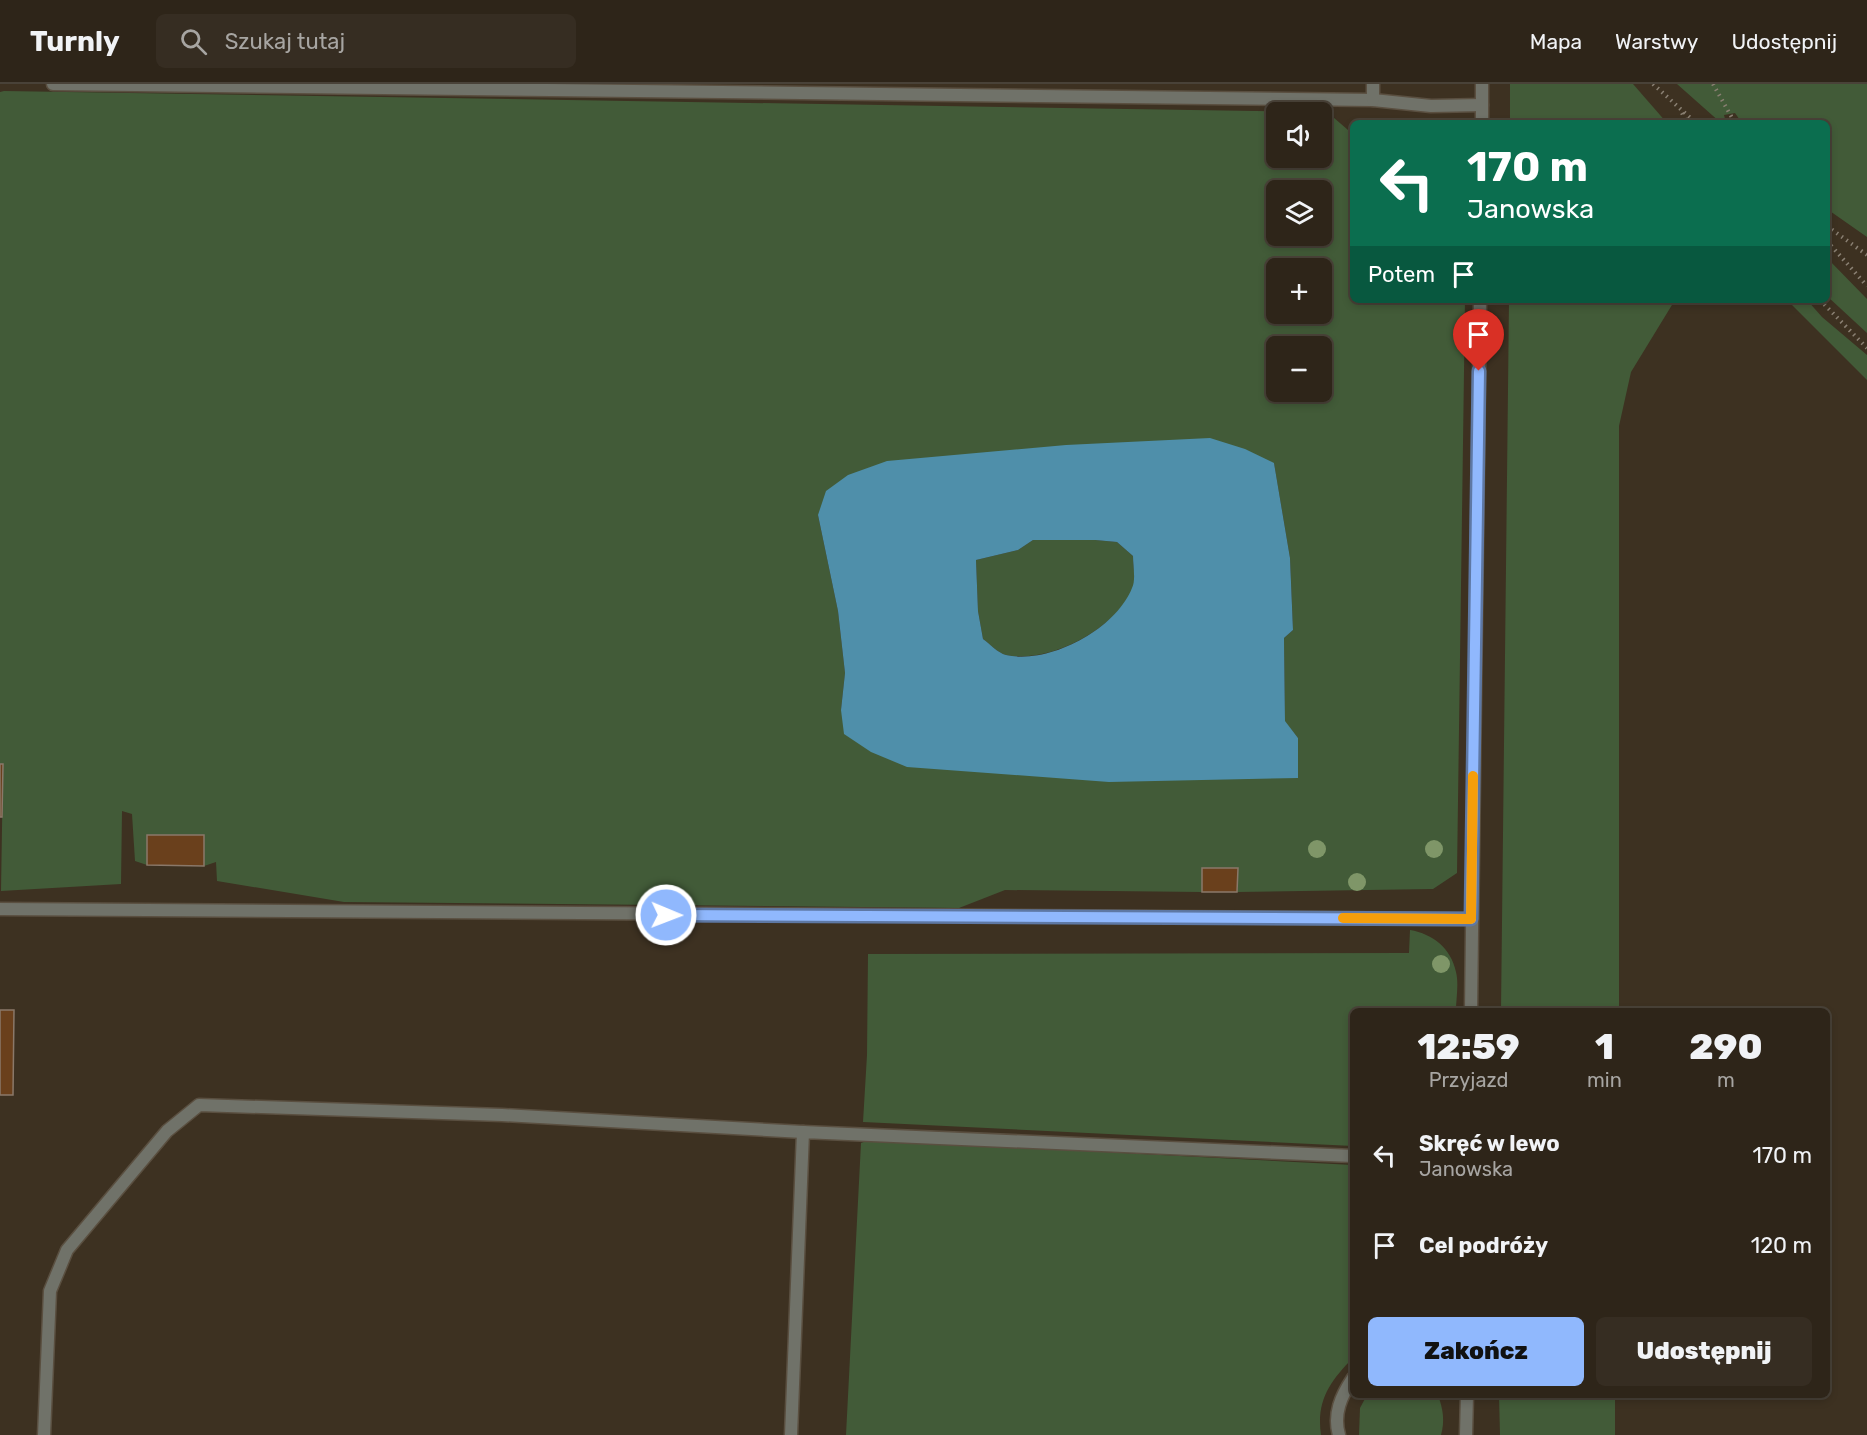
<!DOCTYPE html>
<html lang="pl">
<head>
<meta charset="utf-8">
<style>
	body { margin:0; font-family:Rubik,sans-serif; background:#362d22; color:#f1f3f6; height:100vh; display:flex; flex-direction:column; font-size:22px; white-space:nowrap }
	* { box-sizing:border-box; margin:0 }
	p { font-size:20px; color:#a7a5a2 }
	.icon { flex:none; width:33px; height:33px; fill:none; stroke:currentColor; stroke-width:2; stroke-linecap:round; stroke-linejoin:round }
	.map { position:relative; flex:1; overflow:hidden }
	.details { position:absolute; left:1350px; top:924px; width:480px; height:390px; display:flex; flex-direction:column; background:#2e2519; border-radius:9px; box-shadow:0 3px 9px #0003,0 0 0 2px #494238 }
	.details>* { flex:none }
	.hud { position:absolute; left:1350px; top:36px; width:480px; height:183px; border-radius:9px; box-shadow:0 3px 9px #0003,0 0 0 2px #494238; background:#0b6e4f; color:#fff; overflow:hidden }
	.buttons { position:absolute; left:1266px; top:18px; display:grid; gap:12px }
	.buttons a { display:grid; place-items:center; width:66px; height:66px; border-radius:9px; background:#2e2519; box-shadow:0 3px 9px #0003,0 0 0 2px #494238; font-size:30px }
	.pin { position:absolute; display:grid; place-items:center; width:51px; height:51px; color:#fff; margin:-62px -26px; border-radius:50% 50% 50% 0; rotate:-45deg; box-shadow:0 0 6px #0007 }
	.pin .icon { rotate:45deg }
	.me { position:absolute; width:66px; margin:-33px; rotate:91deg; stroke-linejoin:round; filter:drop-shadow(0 0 4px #0008) }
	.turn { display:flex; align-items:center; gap:21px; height:126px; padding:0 18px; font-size:27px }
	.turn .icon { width:78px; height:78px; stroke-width:2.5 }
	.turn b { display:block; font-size:42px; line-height:51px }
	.then { display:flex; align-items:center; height:57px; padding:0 18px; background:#0003; gap:12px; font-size:22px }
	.eta { display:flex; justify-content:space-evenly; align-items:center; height:102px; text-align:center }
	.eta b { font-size:36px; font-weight:800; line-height:42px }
	.action { display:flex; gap:12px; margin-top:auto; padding:12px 18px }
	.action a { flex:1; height:69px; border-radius:9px; background:#90b8fd; color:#111; font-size:24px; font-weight:800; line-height:69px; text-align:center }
	.action a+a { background:#362d22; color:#f1f3f6 }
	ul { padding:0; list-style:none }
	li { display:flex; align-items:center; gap:18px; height:90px; padding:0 18px }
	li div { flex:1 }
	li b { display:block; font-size:22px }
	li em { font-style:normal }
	header { display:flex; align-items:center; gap:36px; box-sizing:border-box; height:84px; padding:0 30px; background:#2e2519; border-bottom:2px solid #494238 }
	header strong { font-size:28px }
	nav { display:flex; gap:33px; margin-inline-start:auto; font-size:21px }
	.search { width:420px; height:54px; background:#362d22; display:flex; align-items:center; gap:15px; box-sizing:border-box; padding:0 21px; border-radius:9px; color:#a7a5a2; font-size:22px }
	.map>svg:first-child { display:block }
</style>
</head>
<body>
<header>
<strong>Turnly</strong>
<div class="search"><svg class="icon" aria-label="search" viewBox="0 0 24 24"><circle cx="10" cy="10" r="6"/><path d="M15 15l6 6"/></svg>Szukaj tutaj</div>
<nav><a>Mapa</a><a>Warstwy</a><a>Udostępnij</a></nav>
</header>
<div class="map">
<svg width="1867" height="1351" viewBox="0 0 1867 1351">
	<rect width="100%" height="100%" fill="#3d3121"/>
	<g fill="#425b38" fill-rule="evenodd">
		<path d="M1510,0H1633L1667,39H1510Z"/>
		<path d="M1677,0H1867V153L1827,125V39H1742L1735,29L1724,31L1726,39H1721Z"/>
		<path d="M4,7L1317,28H1276V74H1322V30L1333,33L1348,46H1353V216H1465L1457,789L1433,805L1237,808L1238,784H1202V808L1005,806L959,824L344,818L217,797L216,778L204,782V751H147V781L135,777L132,730L122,727L121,800L1,807L3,680H0V8ZM1276,106H1322V152H1276ZM1276,184H1322V230H1276ZM1276,262H1322V308H1276ZM1274,379L1290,474L1293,546L1284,554L1285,638L1298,654L841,626L845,589L838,527L818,431Z"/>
		<path d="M1827,174L1867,215V249L1827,212Z"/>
		<path d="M1509,216H1675L1631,288L1619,342V927H1501Z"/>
		<path d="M1787,216H1807L1822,233L1867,271V296Z"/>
		<path d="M1033,456H1095L1117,458L1133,472C1133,482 1136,496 1133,504C1116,545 1049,580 1006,571C998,569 990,560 983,555L978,527L976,476L1018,466Z"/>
		<path d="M1410,846C1433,850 1451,864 1456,888C1459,900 1456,915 1456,927H1353V1062L863,1038L867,971L868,870L1409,869Z"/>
		<path d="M869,1056L1353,1081V1274C1330,1297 1316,1317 1321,1351H846L861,1059Z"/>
		<path d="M1367,1311H1438C1443,1325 1445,1337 1441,1351H1359L1360,1324Z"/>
		<path d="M1499,1311H1615V1351H1500Z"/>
	</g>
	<path fill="#4f8faa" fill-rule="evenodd" d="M1210,354L1245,365L1274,379L1290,474L1293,546L1284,554L1285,637L1298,654V694L1109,698L907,683L871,668L844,650L841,626L845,589L838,527L818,431L826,407L848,391L887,377L1066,361ZM1033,456H1095L1117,458L1133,472C1133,482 1136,496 1132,504C1116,545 1049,581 1006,571C998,569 990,560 983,555L978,527L976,476L1018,466Z"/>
	<g fill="#6a401c" stroke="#8a7869" stroke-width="1.5">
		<path d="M0,680H3L2,733H0Z"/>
		<path d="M147,751H204V782L147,781Z"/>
		<path d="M1202,784H1238L1237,808H1202Z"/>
		<path d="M0,926H14L13,1011H0Z"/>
	</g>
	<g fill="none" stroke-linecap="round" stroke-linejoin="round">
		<g stroke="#5a4f40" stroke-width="15">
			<g id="lane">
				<path d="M53,0L1373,16L1431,22L1482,21"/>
				<path d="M1373,16V0"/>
				<path d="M0,825L1471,835"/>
				<path d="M44,1351L50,1207L67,1166L167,1047L199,1021L502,1031L803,1048"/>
				<path d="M791,1351L803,1048L1353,1072"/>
				<path d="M1339,1351C1333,1330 1341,1312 1353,1294"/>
			</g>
		</g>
		<g stroke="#5a4f40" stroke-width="15">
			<g id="street">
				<path d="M1482,0V39"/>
				<path d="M1471,927L1480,216"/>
				<path d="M1466,1351L1467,1311"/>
			</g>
		</g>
		<g stroke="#8a8073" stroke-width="4" stroke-dasharray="1.5 4.5" stroke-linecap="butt">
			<path d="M1653,0L1696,39"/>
			<path d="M1713,0L1735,39"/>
			<path d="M1682,29L1687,39"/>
			<path d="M1827,142L1867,171"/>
			<path d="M1827,157L1867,202"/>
			<path d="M1820,216L1867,264"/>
		</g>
		<use href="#lane" stroke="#707269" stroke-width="12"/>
		<use href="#street" stroke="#707269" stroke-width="12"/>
	</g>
	<g fill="#7f9668">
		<circle cx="1317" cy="765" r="9"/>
		<circle cx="1434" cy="765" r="9"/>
		<circle cx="1357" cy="798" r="9"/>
		<circle cx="1441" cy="880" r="9"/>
	</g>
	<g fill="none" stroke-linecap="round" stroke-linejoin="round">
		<g stroke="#5e78a4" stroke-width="15">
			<path id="route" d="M666,831L1471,835L1479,287"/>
		</g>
		<use href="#route" stroke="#90b8fd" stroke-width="10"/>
		<path stroke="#f59e0b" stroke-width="10" d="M1343,834L1471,835L1473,692"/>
	</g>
</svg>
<div class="buttons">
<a><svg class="icon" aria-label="sound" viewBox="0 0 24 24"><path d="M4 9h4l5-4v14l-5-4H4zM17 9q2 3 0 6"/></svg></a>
<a><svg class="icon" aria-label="layers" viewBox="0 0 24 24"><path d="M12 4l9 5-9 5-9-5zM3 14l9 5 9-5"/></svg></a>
<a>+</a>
<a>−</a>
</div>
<div class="pin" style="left:1479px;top:287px;background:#d93025"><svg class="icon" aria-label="arrive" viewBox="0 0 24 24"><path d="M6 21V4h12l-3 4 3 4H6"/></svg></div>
<svg class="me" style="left:666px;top:831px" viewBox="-20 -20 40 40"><circle r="17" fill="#90b8fd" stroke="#fff" stroke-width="3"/><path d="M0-11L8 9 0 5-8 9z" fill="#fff"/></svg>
<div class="hud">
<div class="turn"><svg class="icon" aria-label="left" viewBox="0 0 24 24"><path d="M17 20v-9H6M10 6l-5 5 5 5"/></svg><div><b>170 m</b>Janowska</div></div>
<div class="then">Potem<svg class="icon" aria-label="arrive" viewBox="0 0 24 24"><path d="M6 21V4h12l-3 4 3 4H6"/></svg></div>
</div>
<section class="details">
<div class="eta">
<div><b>12:59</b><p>Przyjazd</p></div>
<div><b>1</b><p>min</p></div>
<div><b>290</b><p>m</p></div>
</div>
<ul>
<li><svg class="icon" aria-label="left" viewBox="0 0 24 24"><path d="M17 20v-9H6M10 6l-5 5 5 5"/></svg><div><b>Skręć w lewo</b><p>Janowska</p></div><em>170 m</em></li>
<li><svg class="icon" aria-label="arrive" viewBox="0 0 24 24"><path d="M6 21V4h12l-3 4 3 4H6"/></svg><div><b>Cel podróży</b></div><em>120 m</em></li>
</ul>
<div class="action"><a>Zakończ</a><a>Udostępnij</a></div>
</section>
</div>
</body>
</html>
